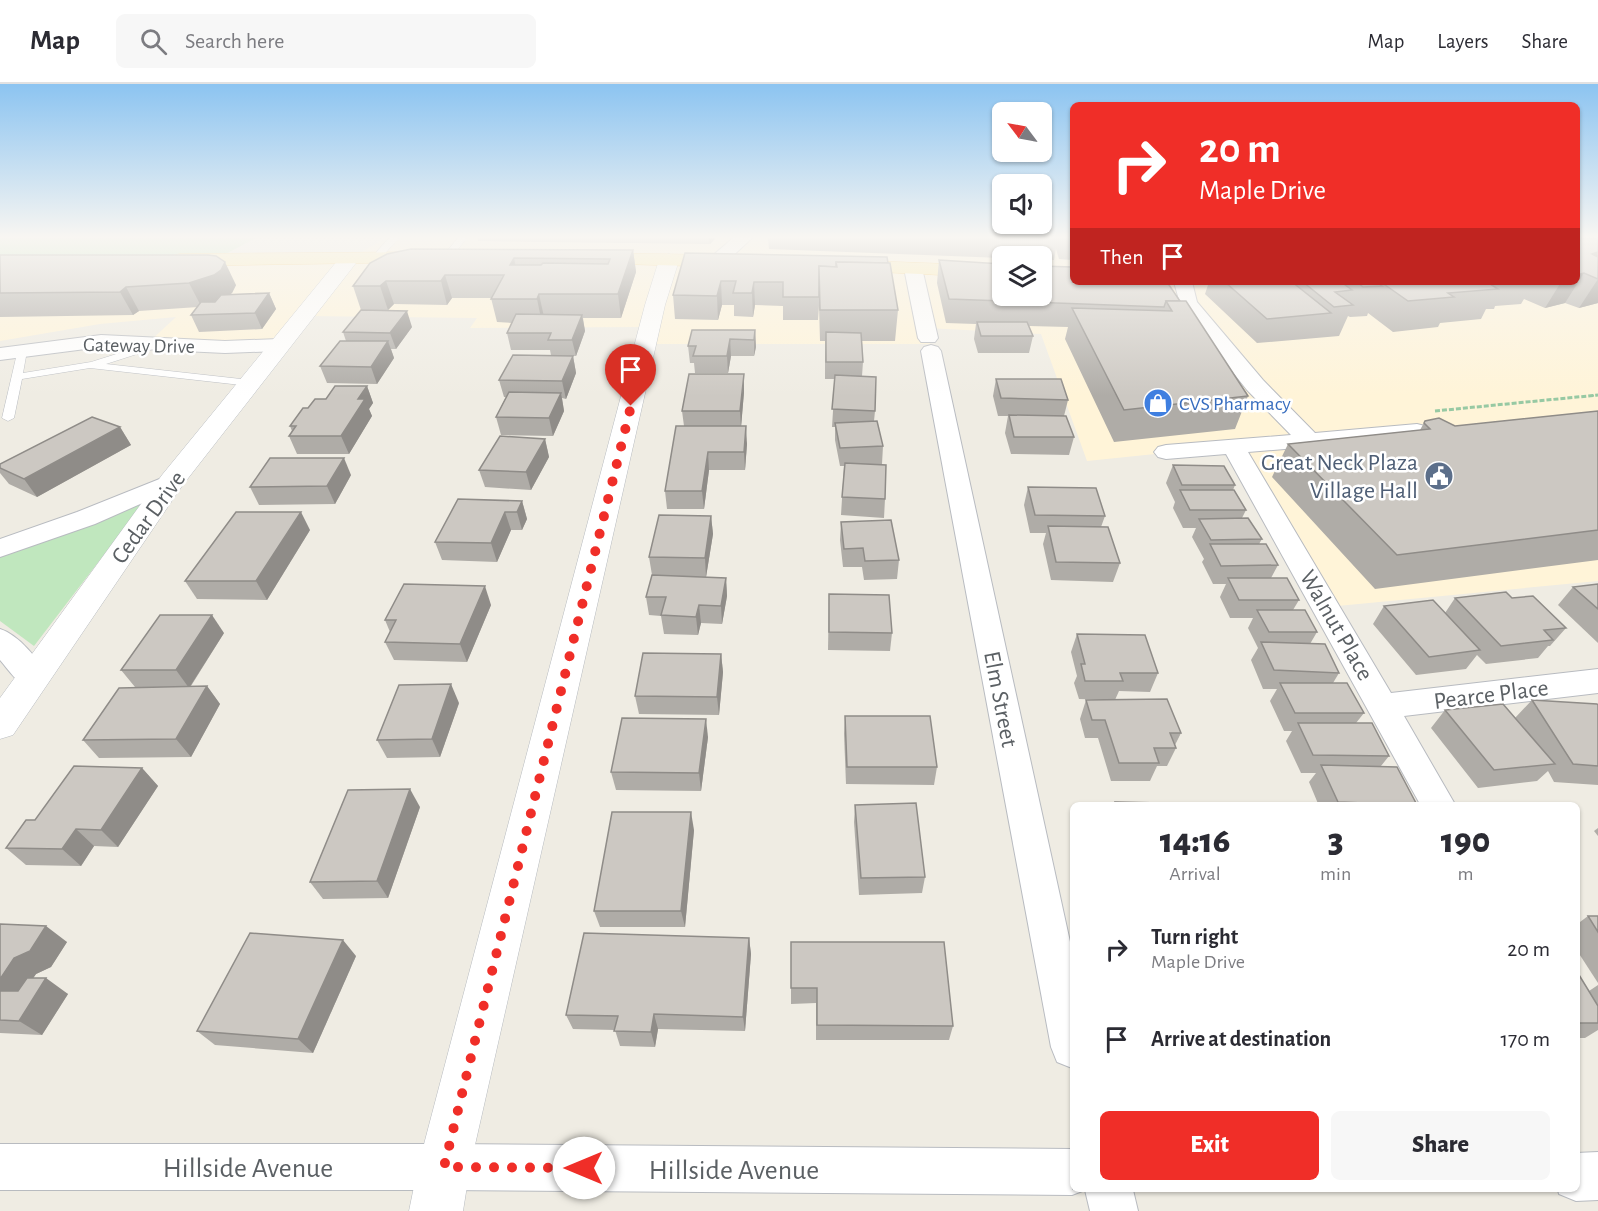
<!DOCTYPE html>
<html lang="en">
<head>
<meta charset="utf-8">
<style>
	body { margin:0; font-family:"Alegreya Sans",sans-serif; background:#f7f7f7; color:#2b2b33; height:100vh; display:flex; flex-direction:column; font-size:22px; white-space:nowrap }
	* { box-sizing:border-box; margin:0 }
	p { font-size:20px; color:#7c7c81 }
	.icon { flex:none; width:33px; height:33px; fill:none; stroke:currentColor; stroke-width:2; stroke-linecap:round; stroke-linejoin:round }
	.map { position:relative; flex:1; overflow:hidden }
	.sheet { position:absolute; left:1070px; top:718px; width:510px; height:390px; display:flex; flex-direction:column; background:#fff; border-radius:9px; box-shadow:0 2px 4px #0004 }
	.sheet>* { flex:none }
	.top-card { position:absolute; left:1070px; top:18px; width:510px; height:183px; border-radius:9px; box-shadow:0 2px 4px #0004; background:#f02e28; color:#fff; overflow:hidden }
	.needle { width:39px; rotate:302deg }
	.tools { position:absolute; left:992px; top:18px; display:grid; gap:12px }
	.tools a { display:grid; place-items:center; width:60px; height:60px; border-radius:9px; background:#fff; box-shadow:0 2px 4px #0004; font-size:30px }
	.pin { position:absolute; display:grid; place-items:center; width:51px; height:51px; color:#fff; margin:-62px -26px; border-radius:50% 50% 50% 0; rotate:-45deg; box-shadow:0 0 6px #0007 }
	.pin .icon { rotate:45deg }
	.me { position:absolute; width:66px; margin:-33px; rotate:270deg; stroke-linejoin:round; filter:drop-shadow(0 0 4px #0008) }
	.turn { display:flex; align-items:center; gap:21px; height:126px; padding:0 30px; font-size:27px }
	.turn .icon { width:78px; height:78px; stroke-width:2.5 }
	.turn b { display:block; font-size:42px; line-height:51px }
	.then { display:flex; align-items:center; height:57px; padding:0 30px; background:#0003; gap:12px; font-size:22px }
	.eta { display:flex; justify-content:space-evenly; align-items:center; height:102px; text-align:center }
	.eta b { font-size:36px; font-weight:800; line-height:42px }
	.cta { display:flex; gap:12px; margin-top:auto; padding:12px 30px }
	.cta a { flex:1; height:69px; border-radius:9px; background:#f02e28; color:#fff; font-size:24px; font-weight:800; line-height:69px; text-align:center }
	.cta a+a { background:#f7f7f7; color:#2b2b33 }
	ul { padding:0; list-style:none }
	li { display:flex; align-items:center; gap:18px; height:90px; padding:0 30px }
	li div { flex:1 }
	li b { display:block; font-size:22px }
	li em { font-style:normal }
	header { display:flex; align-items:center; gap:36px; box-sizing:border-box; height:84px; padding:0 30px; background:#fff; border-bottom:2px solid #e1e1e2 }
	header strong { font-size:28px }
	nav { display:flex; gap:33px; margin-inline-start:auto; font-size:21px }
	.search { width:420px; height:54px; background:#f7f7f7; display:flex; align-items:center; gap:15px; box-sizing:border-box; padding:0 21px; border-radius:9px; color:#7c7c81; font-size:22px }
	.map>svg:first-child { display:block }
</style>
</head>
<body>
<header>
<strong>Map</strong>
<div class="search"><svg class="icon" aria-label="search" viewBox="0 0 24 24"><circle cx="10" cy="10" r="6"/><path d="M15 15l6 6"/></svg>Search here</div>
<nav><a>Map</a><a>Layers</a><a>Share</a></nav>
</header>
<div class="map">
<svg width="1598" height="1127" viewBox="0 0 1598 1127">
	<rect width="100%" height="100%" fill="#efece3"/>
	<path fill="#fff4d8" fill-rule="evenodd" d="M386,154H1072V198H1576L1598,154V497L1327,523L1233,362L1087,377L1041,250L927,244L930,260H646L649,243L470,244L477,234L303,232L279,261L148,259L176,233L100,240L0,257V178L349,175ZM1002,172H1041V212H1002Z"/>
	<g fill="#c0e7be">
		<path d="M0,154H256L214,176L0,178Z"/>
		<path d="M149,412L34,562L0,537V471Z"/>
	</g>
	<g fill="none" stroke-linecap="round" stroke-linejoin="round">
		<g stroke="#b8bbc0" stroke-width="1">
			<g id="lane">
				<path d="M389,154H399L379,176H373V172Z"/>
				<path d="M458,154H467L450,175H444V171Z"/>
				<path d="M158,257L162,258V262L106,280L250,296L255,299L250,302L90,284L22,295L14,334L8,337L2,334L18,265L27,267L23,289L91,278Z"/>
			</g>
		</g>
		<g stroke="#b8bbc0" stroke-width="2">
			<g id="street">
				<path d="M733,154H752L723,181H711L708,177L711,173Z"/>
				<path d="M913,179L919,180L922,184L938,254L935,258H921L918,254L904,184L907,180Z"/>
				<path d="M1174,198H1192L1197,218L1263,296L1315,349L1417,340L1425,342L1428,347L1425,352L1417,354L1248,368L1391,609L1598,585V609L1404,632L1456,722H1421L1226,370L1166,375L1158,373L1154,368L1158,363L1166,361L1291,351L1247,306L1181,223Z"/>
				<path d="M101,251L225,257L279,255L286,257L289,261L286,265L279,267L225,269L101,263L0,276V264Z"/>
				<path d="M931,261L938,263L941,267L1072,867V984L1057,978L1051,963L921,267L924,263Z"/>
				<path d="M172,390L181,392L184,397L181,402L95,440L0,473V455L77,428Z"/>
				<path d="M0,545C19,551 39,576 48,593L44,601C21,608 14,592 0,576Z"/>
				<path d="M0,1060H444L1072,1065V1106H1133L1138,1127H1090L1085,1106L1072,1111L444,1106H0Z"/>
				<path d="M1598,1068V1116L1576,1117L1559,1110L1558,1106H1576V1069Z"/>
			</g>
		</g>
		<g stroke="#b7bbc0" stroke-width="1">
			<g id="secondary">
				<path d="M349,169L356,171L359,175L356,179L182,402L13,651L0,655V614L162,391L342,171Z"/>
				<path d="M669,170L676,172L679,176L665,221L470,1083L463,1127H409L418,1083L645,221L659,176L662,172Z"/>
			</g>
		</g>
		<g stroke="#f7c154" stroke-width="1">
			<g id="primary">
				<path d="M424,168L431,170L434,174L431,178L179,182L172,180L169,176L172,172L179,170Z"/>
				<path d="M590,169L727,171L734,173L737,177L734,181L727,183L583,179L580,175L583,171Z"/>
				<path d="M845,176L1002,182V194L838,186L835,182L838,178Z"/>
			</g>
		</g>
		<path stroke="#97c9a3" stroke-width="2" stroke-dasharray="4 2" stroke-linecap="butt" d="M1590,312L1598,311"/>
		<path stroke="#97c9a3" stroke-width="3" stroke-dasharray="5 2" stroke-linecap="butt" d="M1435,327L1598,311"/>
		<use href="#lane" fill="#fff" fill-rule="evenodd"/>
		<use href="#street" fill="#fff" fill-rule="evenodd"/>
		<use href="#secondary" fill="#fff" fill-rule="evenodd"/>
		<use href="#primary" fill="#ffeda8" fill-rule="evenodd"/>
	</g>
	<g fill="#afaca7">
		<path d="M478,154H716L710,160L478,157Z"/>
		<path d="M768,154H1072V176L1059,175L1056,165L1054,176H1041V172H1002V174L769,165Z"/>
		<path d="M1598,154V219L1579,224L1565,219L1545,224L1524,215L1521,220L1495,222L1494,225H1486L1481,235L1440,239L1438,243L1393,248L1368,229L1367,232L1350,233L1348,232L1339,252L1257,259L1205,210L1209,198H1576Z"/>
		<path d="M633,166L636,188L621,234H583L585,247L576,272H573L576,289L566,315L562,314L564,327L553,352L501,351L496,333L506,313H504L499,296L551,271L550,266H511L507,249L512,239L497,238L491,214H452L447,221L394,220L388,226H361L353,202L370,179Z"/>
		<path d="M685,169L887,173L898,226L895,257H862L863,278L862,292L875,327L874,337L883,362L882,380L875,381L885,415L884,434L841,431L844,382H840L835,356V343H832L835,295H825V257H820L819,222L818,236H783V222L755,221L753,233L734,232V221H722L718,236L675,235L673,211Z"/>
		<path d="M0,171L236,201L232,209L229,211L269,209L276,225L262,245L199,248L191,231L198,223L139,227L133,231L0,233Z"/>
		<path d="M939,176L1180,217L1248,312L1235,345L1114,358L1065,255L1068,243L1029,242L1033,252L1029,269H978L974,255L976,240L946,239L937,199Z"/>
		<path d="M412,243L396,265H391L394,274L377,300L327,299L320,282L346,257L343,248Z"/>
		<path d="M755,246L756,263L754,272H731L728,289H695L694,279H690L688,262Z"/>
		<path d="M996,295L1068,316L1064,332L1074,353L1069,371L1011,370L1005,349L1008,332H998L993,312Z"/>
		<path d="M367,302L373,319L369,325L372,332L349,370H297L289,352L292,347L290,342L308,324L326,315Z"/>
		<path d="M744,308L741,342L747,360L745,386H709L704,425H667L665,407L684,342L682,327Z"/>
		<path d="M1598,327V476L1375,505L1272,393L1288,360L1420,346L1425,337L1455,342Z"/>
		<path d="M120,343L131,361L37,413L9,400L0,389V380Z"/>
		<path d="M545,355L549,373L531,406L485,403L479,386Z"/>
		<path d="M1173,381L1235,401L1233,406L1246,426L1242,434L1262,455L1259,460L1278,481L1271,494L1299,516L1293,526L1317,548L1310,560L1339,589L1333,599L1364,629L1356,639L1389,672L1381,682L1417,721L1416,722H1319L1309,698L1316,689H1301L1286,657L1292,647H1284L1270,617L1277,605H1263L1251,576L1258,564L1248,544L1253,534H1230L1220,513L1226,500H1213L1202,478L1204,475L1192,453L1196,444H1183L1173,424L1175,418L1166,399Z"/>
		<path d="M351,391L335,420L259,421L250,403Z"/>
		<path d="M1028,403L1105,432L1101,443L1120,479L1113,498L1051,496L1043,460L1046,449H1030L1024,421Z"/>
		<path d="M522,417L527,435L522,446H511L497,478L442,476L435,458Z"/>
		<path d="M711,432L713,450L706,493L678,492L726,494L727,512L722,540L701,539L698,551L664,550L661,532L649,531L646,513L652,491L649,473Z"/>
		<path d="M841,438L899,476L897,495L864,496L862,483H843L840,456Z"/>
		<path d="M310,446L267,516L197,515L185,497Z"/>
		<path d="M1598,500V559L1558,521L1573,503Z"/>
		<path d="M829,510L892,549L890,567L828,566Z"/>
		<path d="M1455,514H1512L1566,544L1550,562H1548L1538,574L1486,580L1477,571L1466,585L1416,591L1373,540L1384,522L1445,529Z"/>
		<path d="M491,521L467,578L394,576L385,558L390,548L385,536Z"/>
		<path d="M224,549L191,602H207L220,620L191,673L99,674L83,656L135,603L121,586Z"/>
		<path d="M1077,550L1158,589L1150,608L1119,607L1115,616L1079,615L1074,599L1077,592L1071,568Z"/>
		<path d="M721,570L723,588L719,631L639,630L635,612Z"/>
		<path d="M1086,616L1181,649L1175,661L1176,664L1167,682H1157L1150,697H1111L1098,654H1085L1080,635Z"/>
		<path d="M1532,616L1598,621V701L1554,698L1548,687L1537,697L1478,704L1431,644L1445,626L1515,634Z"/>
		<path d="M459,619L440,673L387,674L377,656Z"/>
		<path d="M845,632L937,683L934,701L846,700L844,650Z"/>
		<path d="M708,653L701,707L616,706L611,688Z"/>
		<path d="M142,684L158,702L118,763L94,762L81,782L26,781L6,764L35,736Z"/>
		<path d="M855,721L925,793L922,809L859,811L854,738Z"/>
		<path d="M420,723L388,814L323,815L310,798Z"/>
		<path d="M1598,744V752L1594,747Z"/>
		<path d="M694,746L685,843H600L594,827Z"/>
		<path d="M1588,832H1598V899L1576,865V841Z"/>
		<path d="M0,840L67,858L51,883L36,890L33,894L68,910L42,951L0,949Z"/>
		<path d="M749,854L751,870L745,947L658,945L655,963L620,962L615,946L573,945L566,931Z"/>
		<path d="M791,858L953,942L949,956H816V919L791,920Z"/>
		<path d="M356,872L313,969L215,961L197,947Z"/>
		<path d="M1576,886L1589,907L1598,901V946L1585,954H1576Z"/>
	</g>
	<g fill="#8f8c88">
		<path d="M709,154H716L710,160Z"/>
		<path d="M633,166L636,188L621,234L618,210Z"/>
		<path d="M1598,168V193L1584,189L1565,219L1545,224L1561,198H1576V191L1592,170Z"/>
		<path d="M514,174L519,197L510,181Z"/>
		<path d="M225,178L236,201L232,209L225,214L201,222L189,199Z"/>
		<path d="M445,191L452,214L447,221L441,197Z"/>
		<path d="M1598,195V219L1579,224Z"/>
		<path d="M386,197L394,220L388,226L380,202Z"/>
		<path d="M721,197L722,221L718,236L717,212Z"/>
		<path d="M754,198L755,221L753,233L752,209Z"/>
		<path d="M126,203L139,227L133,231L120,208Z"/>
		<path d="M269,209L276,225L262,245L255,229Z"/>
		<path d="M539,210L544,233L542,239L537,215Z"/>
		<path d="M407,227L412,243L396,265L390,249Z"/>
		<path d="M582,231L585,247L576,272L572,256Z"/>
		<path d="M755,246L756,263L754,272V256Z"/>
		<path d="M730,255L731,272L728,289L727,272Z"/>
		<path d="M388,257L394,274L377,300L371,283Z"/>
		<path d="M573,272L576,289L566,315L562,297Z"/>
		<path d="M744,290V308L741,344L740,327Z"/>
		<path d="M367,302L373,319L369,325L372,332L349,370L341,352L358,315Z"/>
		<path d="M561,309L564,327L553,352L549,334Z"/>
		<path d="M746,342L747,360L745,386L744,368Z"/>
		<path d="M120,343L131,361L37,413L24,395Z"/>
		<path d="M545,355L549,373L531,406L526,388Z"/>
		<path d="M708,368L709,386L704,425L702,407Z"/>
		<path d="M344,374L351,391L335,420L327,402Z"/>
		<path d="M522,417L527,435L522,446L517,428Z"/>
		<path d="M301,428L310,446L267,516L256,497Z"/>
		<path d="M505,428L511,446L497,478L491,459Z"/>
		<path d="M711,432L713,450L706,493L705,474Z"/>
		<path d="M726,494L727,512L722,540L721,522Z"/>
		<path d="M485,502L491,521L467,578L460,560Z"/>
		<path d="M699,521L701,539L698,551L696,533Z"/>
		<path d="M212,531L224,549L189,604L176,586Z"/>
		<path d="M721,570L723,588L719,631L717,613Z"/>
		<path d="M451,600L459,619L440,673L432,655Z"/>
		<path d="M207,602L220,620L191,673L176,655Z"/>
		<path d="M706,635L708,653L701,707L699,689Z"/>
		<path d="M142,684L158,702L118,763L101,746Z"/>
		<path d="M410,705L420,723L388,814L377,797Z"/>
		<path d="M691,728L694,746L685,843L681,827Z"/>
		<path d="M76,745L94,762L81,782L62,765Z"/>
		<path d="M46,842L67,858L51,883L36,890L15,921L0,911V895L14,874Z"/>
		<path d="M749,854L751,870L745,947L743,933Z"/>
		<path d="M343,856L356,872L313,969L298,955Z"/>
		<path d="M46,894L68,910L42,951L19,937Z"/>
		<path d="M654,930L658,945L655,963L651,948Z"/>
	</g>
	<g fill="#ccc8c2" stroke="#8f8c88" stroke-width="1.5" fill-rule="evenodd">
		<path d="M1576,154H1598V168L1592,170L1598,173V195L1584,189L1576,191Z"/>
		<path d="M411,165L633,166L618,210H539L537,215H491L504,191H445L441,197H386L380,202H353L370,179L387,170ZM514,174L610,175L608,180L543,179L541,181H510Z"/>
		<path d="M685,169L887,173L888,179L836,178V183L819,182V213H783V198H754L752,209H733L736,197H721L717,212L673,211Z"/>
		<path d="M0,171H208L216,172L225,178L221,186L214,191L189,199L126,203L120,208L0,209Z"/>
		<path d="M939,176L1002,180V212H1041V182L1072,183V198H1167L1180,217H1166L1164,223L949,215Z"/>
		<path d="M836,178L890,179L898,226H820L819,182L837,183Z"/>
		<path d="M1225,198H1292L1331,229L1267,235Z"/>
		<path d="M1303,198H1341L1352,206L1335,208L1353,221L1334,223Z"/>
		<path d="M1357,198H1376L1382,202L1363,203Z"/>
		<path d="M1381,198H1487L1498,205L1448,209L1454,213L1408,217Z"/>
		<path d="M269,209L255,229L191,231L201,218H215L221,211Z"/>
		<path d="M1166,217H1186L1248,312L1124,326L1072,224L1172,227Z"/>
		<path d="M361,226L407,227L390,249L343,248Z"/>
		<path d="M516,230L582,231L572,256H548L551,249H507Z"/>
		<path d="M977,238H1027L1033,252H981Z"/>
		<path d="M692,246H755L754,256L730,255L727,272H693L696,262H688Z"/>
		<path d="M826,248L861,249L863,278H826Z"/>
		<path d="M340,257H388L371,283L320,282Z"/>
		<path d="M513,271L573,272L562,297L499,296Z"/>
		<path d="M689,290H744L740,327H682Z"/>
		<path d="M835,291L876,293L875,327L832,325Z"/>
		<path d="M996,295H1061L1068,316L1001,314Z"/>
		<path d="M335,302H367L358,315H365L341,352H289L296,342H290L303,324H308L315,315H326Z"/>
		<path d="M509,308L561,309L549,334L496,333Z"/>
		<path d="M1598,327V446L1397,471L1288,360L1430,345L1424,339L1425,337L1439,334L1455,342Z"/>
		<path d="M1009,331L1066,332L1074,353H1014Z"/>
		<path d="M92,333L120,343L24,395L0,384V380Z"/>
		<path d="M877,337L883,362L840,364L835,339Z"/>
		<path d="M676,342H746L744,368H708L702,407H665Z"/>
		<path d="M500,352L545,355L526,388L479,386Z"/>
		<path d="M270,374H344L327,402L250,403Z"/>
		<path d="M845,379L886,381L885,415L842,413Z"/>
		<path d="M1173,381L1224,382L1235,401H1182Z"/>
		<path d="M1028,403L1096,404L1105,432L1035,431Z"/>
		<path d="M1180,406H1234L1246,426H1190Z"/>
		<path d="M458,415L522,417L517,428H505L491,459L435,458Z"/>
		<path d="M236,428H301L256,497H185Z"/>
		<path d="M659,431L711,432L705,474L649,473Z"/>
		<path d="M1248,434L1262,455L1211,456L1199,435Z"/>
		<path d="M891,436L899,476L865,477L863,464L844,465L841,438Z"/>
		<path d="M1048,442L1108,443L1120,479L1056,478Z"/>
		<path d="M1210,460H1266L1278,481L1221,482Z"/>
		<path d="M652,491L726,494L721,522L699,521L696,533L661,531L666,513H646Z"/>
		<path d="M1228,494H1287L1299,516H1239Z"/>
		<path d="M404,500L485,502L460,560L385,558L396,536H385Z"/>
		<path d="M1598,500V525L1573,503Z"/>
		<path d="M1506,508L1512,514L1533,512L1566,544L1544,546L1553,556L1501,562L1455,514Z"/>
		<path d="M829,510L889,511L892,549L829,548Z"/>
		<path d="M1433,516L1480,566L1429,573L1384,522Z"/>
		<path d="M1257,526H1305L1317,548H1269Z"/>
		<path d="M160,531H212L176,586H121Z"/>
		<path d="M1077,550L1145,551L1158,589H1120L1123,597H1085L1081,580H1085Z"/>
		<path d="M1261,558L1325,560L1339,589L1274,586Z"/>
		<path d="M643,569L721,570L717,613L635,612Z"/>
		<path d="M1280,599H1347L1364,629H1295Z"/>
		<path d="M451,600L432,655L377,656L399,601Z"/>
		<path d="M207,602L176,655L83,656L119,604Z"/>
		<path d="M1167,615L1181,649H1170L1176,664H1154L1159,679H1119L1105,636H1092L1086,616Z"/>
		<path d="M1532,616L1597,620L1598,621V682L1573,680Z"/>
		<path d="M1503,620L1555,680L1494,686L1445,626Z"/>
		<path d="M845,632H930L937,683H847Z"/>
		<path d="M622,634L706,635L699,689L611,688Z"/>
		<path d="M1298,639H1372L1389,672L1313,671Z"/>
		<path d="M1321,681L1397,683L1417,721L1338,718Z"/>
		<path d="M74,682L142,684L101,746L76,745L62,765L6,764L26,736H35Z"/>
		<path d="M410,705L377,797L310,798L348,706Z"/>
		<path d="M1115,718L1209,720V722H1116Z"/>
		<path d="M916,719L925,793L861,794L855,721Z"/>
		<path d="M612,728H691L681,827H594Z"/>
		<path d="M1588,832H1598V848Z"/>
		<path d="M0,840L46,842L30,867L14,874L0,895Z"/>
		<path d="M250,849L343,856L298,955L197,947Z"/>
		<path d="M584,849L749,854L743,933L654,930L651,948L614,947L618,932L566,931Z"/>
		<path d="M791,858H944L953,942L817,941V904H791Z"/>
		<path d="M1576,886L1598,922V939H1576Z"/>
		<path d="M27,894H46L19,937L0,936V907H18Z"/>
	</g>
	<linearGradient id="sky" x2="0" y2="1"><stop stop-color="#8cc4f1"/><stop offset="0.49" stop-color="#f8f6f2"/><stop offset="1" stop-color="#f8f6f2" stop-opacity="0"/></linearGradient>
	<rect width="1598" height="312" fill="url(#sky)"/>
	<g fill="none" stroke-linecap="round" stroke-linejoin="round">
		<path stroke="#f02e28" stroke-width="10" stroke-dasharray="0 18" d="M584,1084L444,1083L631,322"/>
	</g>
	<defs>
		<g id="shop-disc" transform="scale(1.5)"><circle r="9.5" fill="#3f7fe0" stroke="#fff"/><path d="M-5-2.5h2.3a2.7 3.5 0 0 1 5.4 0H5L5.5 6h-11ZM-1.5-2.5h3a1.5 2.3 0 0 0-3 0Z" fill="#fff"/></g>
		<g id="civic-disc" transform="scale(1.5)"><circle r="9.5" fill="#5c6f8a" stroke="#fff"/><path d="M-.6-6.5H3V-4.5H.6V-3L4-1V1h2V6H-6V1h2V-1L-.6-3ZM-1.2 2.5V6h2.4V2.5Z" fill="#fff"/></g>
	</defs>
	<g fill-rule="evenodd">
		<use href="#shop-disc" x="1158" y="319"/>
		<use href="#civic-disc" x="1439" y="392"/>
	</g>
	<g text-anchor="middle" stroke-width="5" stroke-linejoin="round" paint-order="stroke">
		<g font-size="20" fill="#5b6064" stroke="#fff">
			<text transform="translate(139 261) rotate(1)" y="7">Gateway Drive</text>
		</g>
		<g font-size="20" fill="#366cbe" stroke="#fff" text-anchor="start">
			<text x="1179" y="326">CVS Pharmacy</text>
		</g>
		<g font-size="24" fill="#4e5e75" stroke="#fff" text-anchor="end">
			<text x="1418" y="386">Great Neck Plaza<tspan x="1418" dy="28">Village Hall</tspan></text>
		</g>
		<g font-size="24" fill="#5b6064" stroke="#fff">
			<text transform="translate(148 433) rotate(-54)" y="8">Cedar Drive</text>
			<text transform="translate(1337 541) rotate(60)" y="8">Walnut Place</text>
			<text transform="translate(1491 610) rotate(-7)" y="8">Pearce Place</text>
			<text transform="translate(1001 615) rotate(79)" y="8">Elm Street</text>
		</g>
		<g font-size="28" fill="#5b6064" stroke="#fff">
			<text x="248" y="1093">Hillside Avenue</text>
			<text x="734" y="1095">Hillside Avenue</text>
		</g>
	</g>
</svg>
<div class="tools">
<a><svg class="needle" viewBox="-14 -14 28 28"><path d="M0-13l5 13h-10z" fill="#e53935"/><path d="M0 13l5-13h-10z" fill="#7c7c81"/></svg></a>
<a><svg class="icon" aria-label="sound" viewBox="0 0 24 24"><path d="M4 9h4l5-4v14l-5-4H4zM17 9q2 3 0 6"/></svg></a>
<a><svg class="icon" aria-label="layers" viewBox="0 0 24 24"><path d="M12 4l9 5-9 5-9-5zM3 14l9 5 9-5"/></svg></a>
</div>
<div class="pin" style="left:631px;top:322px;background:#d93025"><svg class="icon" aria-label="arrive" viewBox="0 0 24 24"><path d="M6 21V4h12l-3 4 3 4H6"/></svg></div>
<svg class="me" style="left:584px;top:1084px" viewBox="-20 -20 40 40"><circle r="19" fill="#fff"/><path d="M0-13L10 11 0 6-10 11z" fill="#f02e28"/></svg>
<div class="top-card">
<div class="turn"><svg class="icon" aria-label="right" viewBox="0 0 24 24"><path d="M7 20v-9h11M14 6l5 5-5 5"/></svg><div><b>20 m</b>Maple Drive</div></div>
<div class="then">Then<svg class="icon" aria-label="arrive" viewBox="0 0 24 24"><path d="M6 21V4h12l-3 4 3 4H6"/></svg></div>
</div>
<section class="sheet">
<div class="eta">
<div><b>14:16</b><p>Arrival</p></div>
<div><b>3</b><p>min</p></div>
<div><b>190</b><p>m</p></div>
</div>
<ul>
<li><svg class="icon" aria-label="right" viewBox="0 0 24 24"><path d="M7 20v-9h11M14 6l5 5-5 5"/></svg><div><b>Turn right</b><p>Maple Drive</p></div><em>20 m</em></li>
<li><svg class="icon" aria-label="arrive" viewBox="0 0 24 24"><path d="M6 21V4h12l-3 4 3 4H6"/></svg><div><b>Arrive at destination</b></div><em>170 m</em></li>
</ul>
<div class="cta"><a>Exit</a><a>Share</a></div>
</section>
</div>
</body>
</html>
